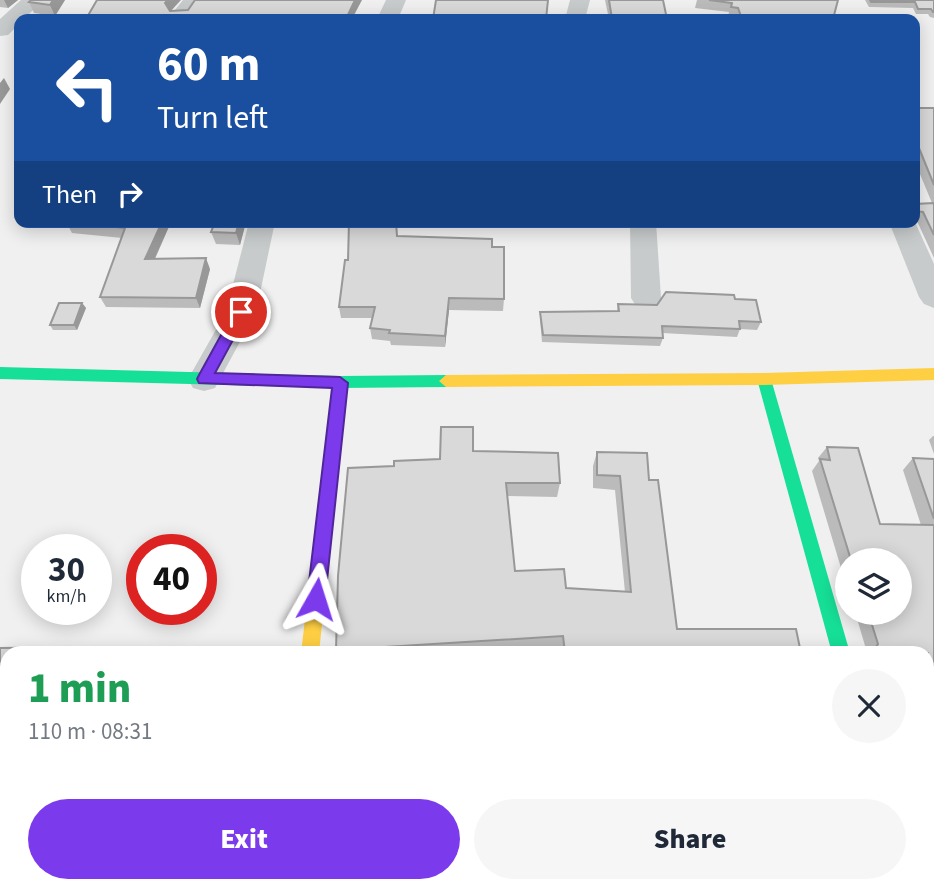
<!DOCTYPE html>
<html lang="en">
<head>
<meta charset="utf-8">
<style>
	body { margin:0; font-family:"Source Sans 3",sans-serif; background:#f6f6f7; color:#1f2937; height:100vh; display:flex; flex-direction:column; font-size:26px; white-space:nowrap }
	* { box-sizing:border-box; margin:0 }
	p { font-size:23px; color:#747a83 }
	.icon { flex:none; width:38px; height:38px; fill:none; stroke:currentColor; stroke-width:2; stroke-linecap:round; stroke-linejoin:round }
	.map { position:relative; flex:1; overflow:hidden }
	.details { position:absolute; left:0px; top:646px; width:934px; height:247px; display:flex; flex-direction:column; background:#fff; border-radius:21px 21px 0 0; box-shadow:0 4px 18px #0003 }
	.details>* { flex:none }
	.banner { position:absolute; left:14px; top:14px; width:906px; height:214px; border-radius:14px; box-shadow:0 4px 18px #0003; background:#1a4fa0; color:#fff; overflow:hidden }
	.fabs { position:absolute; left:835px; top:548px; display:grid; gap:14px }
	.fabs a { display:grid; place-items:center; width:77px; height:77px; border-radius:50%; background:#fff; box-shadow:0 4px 18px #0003; font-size:35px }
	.speed { position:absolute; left:21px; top:534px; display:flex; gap:14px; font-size:35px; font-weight:700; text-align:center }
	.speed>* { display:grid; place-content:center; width:91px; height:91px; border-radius:50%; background:#fff; box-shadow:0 4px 18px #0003; line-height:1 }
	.speed small { font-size:18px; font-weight:400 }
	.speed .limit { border:10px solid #d22; background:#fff; color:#111 }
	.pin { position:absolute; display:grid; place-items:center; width:60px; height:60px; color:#fff; margin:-30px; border:4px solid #fff; border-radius:50%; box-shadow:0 2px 7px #0007 }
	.me { position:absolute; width:77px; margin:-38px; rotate:6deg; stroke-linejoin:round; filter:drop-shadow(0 0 5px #0008) }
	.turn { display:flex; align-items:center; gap:24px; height:147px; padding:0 28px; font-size:32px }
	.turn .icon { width:91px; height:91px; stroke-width:2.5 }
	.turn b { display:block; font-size:49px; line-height:60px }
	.then { display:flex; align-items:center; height:66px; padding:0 28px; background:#0003; gap:14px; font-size:26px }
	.round { display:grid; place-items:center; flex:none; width:74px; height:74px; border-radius:37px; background:#f6f6f7 }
	.overview { display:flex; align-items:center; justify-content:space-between; height:119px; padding:0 28px }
	h1 { font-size:42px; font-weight:800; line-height:52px; color:#1e9e55 }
	.action { display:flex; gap:14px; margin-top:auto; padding:14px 28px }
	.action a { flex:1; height:80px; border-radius:42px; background:#7c3aed; color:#fff; font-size:28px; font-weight:800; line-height:80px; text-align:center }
	.action a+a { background:#f6f6f7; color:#1f2937 }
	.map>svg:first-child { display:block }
</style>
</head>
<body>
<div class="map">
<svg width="934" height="891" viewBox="0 0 934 891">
	<rect width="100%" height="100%" fill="#f0f0f0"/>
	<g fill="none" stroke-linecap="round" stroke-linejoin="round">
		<g fill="#c7cbcb" fill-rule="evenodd">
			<path d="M21,0H43L24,19H19V24L8,35L0,36V19Z"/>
			<path d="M183,0H204L189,19H173L171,15Z"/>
			<path d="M386,0H406L398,19H377Z"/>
			<path d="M570,0H590L585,19H565Z"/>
			<path d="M249,222H275L256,312L215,388L204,391L193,388L188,379L226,312Z"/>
			<path d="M630,222H656L661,298L656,306L646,309L636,306L631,298Z"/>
			<path d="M889,222H915L934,264V308L924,304L919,297Z"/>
			<path d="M928,883L930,891H884L883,886H928Z"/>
			<path d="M262,886H308L307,891H261Z"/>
		</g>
		<g fill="#16e098" fill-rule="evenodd">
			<path d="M0,367L340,376L446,375L453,381L446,387L340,388L0,379Z"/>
			<path d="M764,373L771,379L850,653H832L757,379Z"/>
		</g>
		<g fill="#ffcf43" fill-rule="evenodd">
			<path d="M934,368V380L764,385L446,387L439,381L446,375L764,373Z"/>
			<path d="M340,376L347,382L319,653H301L333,382Z"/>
		</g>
	</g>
	<g fill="#bbb">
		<path d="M0,0H18L8,8L0,7Z"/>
		<path d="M65,0L55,16L34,13L29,2Z"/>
		<path d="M605,0H663L667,19H609Z"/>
		<path d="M697,0H838L833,19H736V18L728,16L729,12L695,8Z"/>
		<path d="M865,0H934V18L930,17L928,14H916L913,8L869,7Z"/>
		<path d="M915,108H934V258L917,221H915V204L932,203L915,162Z"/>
		<path d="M66,222H171L155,259L210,269L200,308L106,307L100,297L122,238L72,233Z"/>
		<path d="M215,222H246L240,245L216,244L211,232Z"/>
		<path d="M349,222H397V236L492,247L504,299L503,311L449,310L445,347L391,345L390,341L372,339L370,328L372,318H341L339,307L348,260Z"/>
		<path d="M735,299L761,322L757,330L740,329L737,337L662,333L663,338L660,346L542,342L540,319V312L617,311L618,304L657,305Z"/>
		<path d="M82,303L86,308L77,330H53L50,325Z"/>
		<path d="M933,436H934V454L929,440Z"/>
		<path d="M827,447L880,524L921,525L903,470L913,458L934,459V843H929L928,836V653H860L866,649L855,612H900V560H847V588L812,471L819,461L818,458Z"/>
		<path d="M473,451L560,483L557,497L507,496L515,571L566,588L625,592L615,490L593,488V466L597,452L649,480L677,629L801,653H560L559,646L452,653H337L336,650L394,466L440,459Z"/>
		<path d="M85,647L92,653H7V697H0V648Z"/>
	</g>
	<g fill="#989899">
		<path d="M4,0H18L8,8Z"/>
		<path d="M53,0H65L55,16L50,5Z"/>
		<path d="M168,0H181L169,13L165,3Z"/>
		<path d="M355,0H362L352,19H346Z"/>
		<path d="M4,78L10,89L0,104V83Z"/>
		<path d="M162,222H171L150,269L145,259Z"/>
		<path d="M239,222H246L240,245L236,233Z"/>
		<path d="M206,258L210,269L200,308L196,298Z"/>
		<path d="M449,298V310L445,347V336Z"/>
		<path d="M82,303L86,308L77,330L74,325Z"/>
		<path d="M85,647L92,653H83Z"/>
	</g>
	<g fill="#d9d9da" stroke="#989899" stroke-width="2">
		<path d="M31,0H53L50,5L29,2Z"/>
		<path d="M97,0H168L165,3L170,11L188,10L195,0H355L346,19H141L128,18L127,19H86Z"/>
		<path d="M436,0H548L546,19H433Z"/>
		<path d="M609,0H663L667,19H612Z"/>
		<path d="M709,0H838L833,19H742L738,8L731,7L732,3Z"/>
		<path d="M870,0H934V12H933L931,9H918L915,2H871Z"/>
		<path d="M915,108H934V185L919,148H915Z"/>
		<path d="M934,203V235L923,212L915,211V204Z"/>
		<path d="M66,222H162L145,259L206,258L196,298L100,297L125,228Z"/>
		<path d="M215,222H239L236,233L211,232Z"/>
		<path d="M349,222H396L397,236L492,239V247H504V299L449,298L445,336L389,333L390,330L370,328L375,307H339L345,260H348Z"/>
		<path d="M666,292L734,295L735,299L756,300L761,322L739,321L740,329L662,326L663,338L543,335L540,312L619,311L618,304L657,305Z"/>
		<path d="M59,303H82L74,325H50Z"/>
		<path d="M441,427H473V451L558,453L560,483H506L515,571L564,569L566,588L631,592L620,476L597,475V452L647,453L649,480H658L677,629H796L801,653H565L563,636L336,650L338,576L348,468L394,466V461L440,459Z"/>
		<path d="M827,447L858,448L880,524L934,525V786L928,763V653H868L867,648H875L878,644L868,612H900V560H851L820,459L830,460Z"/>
		<path d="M913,458L934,459V519Z"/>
		<path d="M85,647L83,653H7V691L0,692V648Z"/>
		<path d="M928,786L934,787V805Z"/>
		<path d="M441,886H527V891H442Z"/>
	</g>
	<path fill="#7c3aed" stroke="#51269a" stroke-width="2" d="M241,307L248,312L215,373L340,377L348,383L325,599L323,605L316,607L310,605L307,599L332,388L199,383L197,379L199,375L236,308Z"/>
</svg>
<div class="fabs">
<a><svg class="icon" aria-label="layers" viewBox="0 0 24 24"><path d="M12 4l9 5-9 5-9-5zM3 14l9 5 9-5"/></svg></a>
</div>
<div class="speed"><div>30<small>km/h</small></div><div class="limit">40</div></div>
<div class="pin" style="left:241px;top:312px;background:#d93025"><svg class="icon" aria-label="arrive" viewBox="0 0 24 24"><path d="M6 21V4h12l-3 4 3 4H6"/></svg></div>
<svg class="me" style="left:316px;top:599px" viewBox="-20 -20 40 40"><path d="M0-17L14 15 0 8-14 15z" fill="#7c3aed" stroke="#fff" stroke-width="4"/></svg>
<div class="banner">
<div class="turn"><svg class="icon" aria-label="left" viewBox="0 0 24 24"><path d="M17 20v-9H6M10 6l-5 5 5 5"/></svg><div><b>60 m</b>Turn left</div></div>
<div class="then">Then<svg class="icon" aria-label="right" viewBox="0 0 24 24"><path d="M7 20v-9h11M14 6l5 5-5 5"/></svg></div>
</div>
<section class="details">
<div class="overview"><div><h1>1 min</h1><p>110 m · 08:31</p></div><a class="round"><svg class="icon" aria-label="close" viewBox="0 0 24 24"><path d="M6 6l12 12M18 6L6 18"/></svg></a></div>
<div class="action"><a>Exit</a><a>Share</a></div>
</section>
</div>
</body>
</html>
